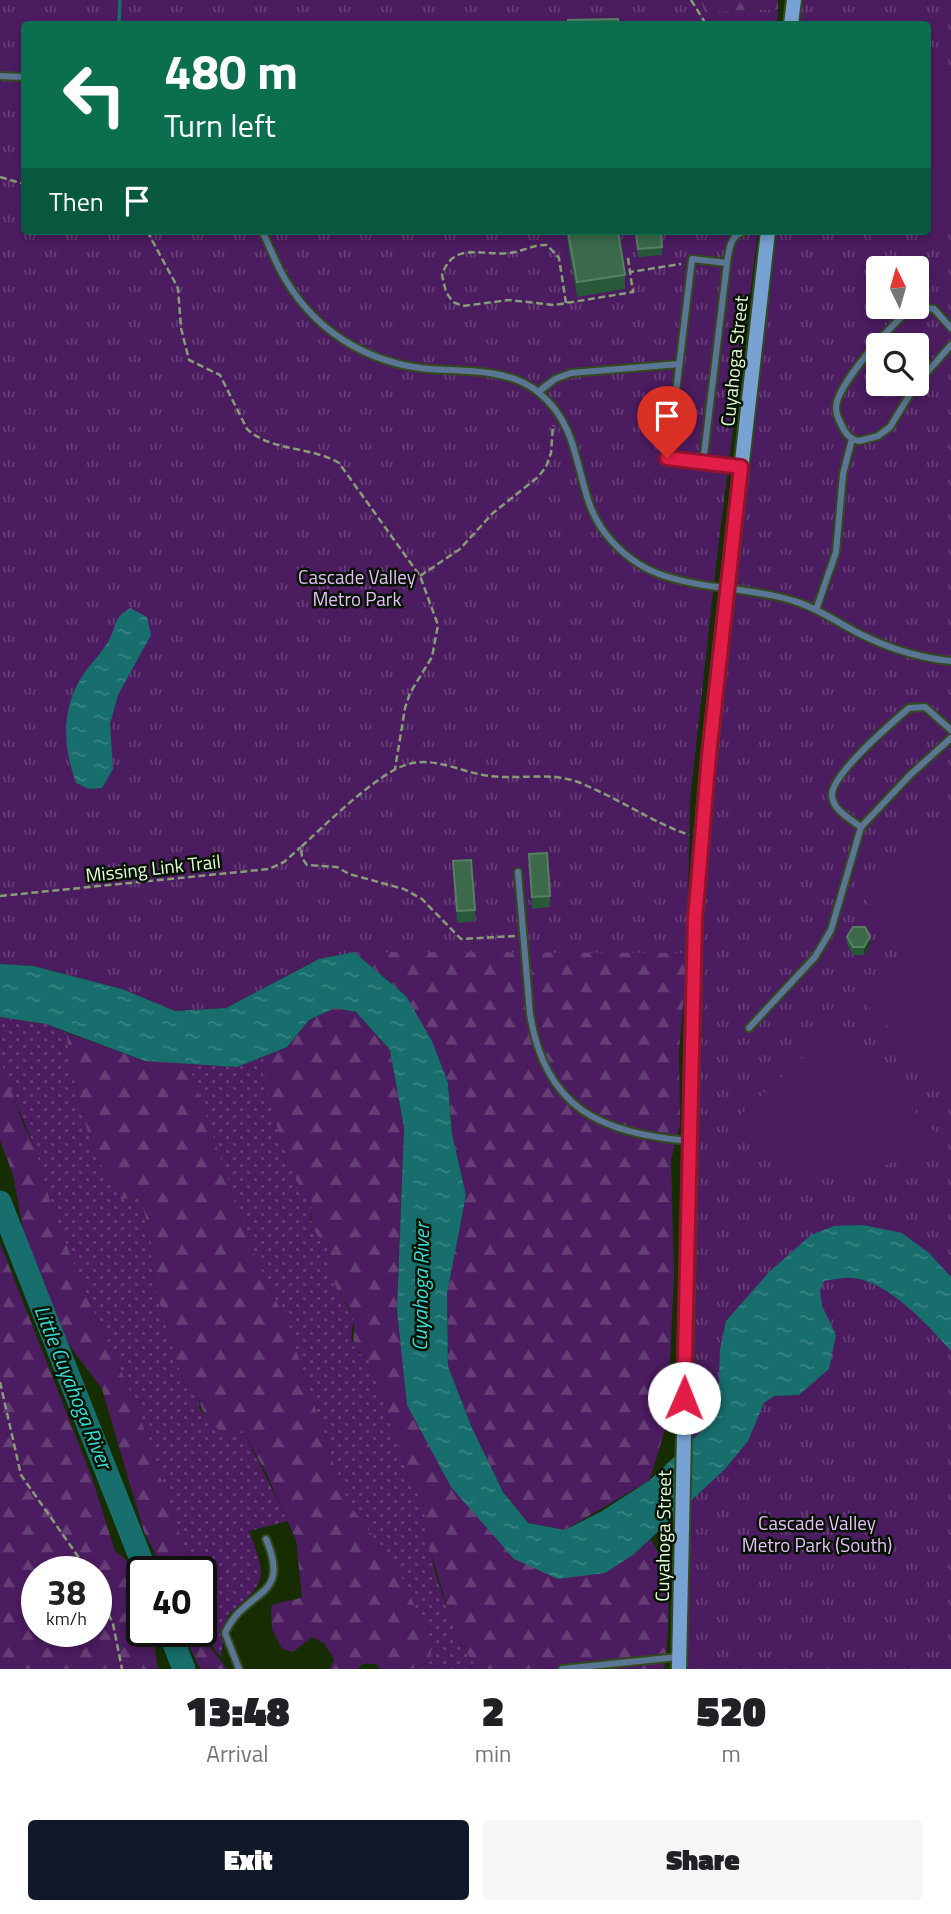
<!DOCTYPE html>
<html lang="en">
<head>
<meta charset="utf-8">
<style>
	body { margin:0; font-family:"Titillium Web",sans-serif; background:#f6f6f6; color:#202124; height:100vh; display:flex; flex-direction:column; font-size:26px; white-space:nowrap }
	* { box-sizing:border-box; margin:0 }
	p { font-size:23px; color:#757577 }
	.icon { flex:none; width:38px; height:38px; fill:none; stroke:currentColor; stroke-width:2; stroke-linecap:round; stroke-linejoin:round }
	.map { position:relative; height:1669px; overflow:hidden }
	.side { display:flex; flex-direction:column; background:#fff; flex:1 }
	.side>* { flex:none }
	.banner { position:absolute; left:21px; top:21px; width:910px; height:214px; border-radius:7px; box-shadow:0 4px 10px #0003; background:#0b6e4f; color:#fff; overflow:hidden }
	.needle { width:46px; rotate:355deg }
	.buttons { position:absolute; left:866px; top:256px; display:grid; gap:14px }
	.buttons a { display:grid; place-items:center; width:63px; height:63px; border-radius:7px; background:#fff; box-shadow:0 4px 10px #0003; font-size:35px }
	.speed { position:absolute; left:21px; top:1556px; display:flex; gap:14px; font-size:35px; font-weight:700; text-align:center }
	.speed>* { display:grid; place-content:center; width:91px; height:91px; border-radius:50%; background:#fff; box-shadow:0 4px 10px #0003; line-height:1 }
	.speed small { font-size:18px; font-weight:400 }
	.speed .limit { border:4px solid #111; border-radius:10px; background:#fff; color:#111 }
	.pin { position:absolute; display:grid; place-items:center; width:60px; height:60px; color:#fff; margin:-72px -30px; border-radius:50% 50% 50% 0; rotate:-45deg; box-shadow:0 0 7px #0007 }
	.pin .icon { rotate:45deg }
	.me { position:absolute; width:77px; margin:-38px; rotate:1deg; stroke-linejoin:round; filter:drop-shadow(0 0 5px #0008) }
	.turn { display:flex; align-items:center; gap:24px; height:147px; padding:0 28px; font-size:32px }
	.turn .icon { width:91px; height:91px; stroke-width:2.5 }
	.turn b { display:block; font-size:49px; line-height:60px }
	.then { display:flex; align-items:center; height:66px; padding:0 28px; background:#0003; gap:14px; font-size:26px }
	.eta { display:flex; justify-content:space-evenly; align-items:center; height:119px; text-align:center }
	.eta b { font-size:42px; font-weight:800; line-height:49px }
	.primary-button { display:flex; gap:14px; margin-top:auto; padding:14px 28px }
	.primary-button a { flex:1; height:80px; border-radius:7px; background:#111827; color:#fff; font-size:28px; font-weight:800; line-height:80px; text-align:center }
	.primary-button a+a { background:#f6f6f6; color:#202124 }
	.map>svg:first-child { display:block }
</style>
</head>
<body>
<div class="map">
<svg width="951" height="1669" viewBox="0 0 951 1669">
	<defs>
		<pattern id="grass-dots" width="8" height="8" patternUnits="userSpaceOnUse" patternTransform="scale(1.75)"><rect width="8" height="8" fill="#4c1c60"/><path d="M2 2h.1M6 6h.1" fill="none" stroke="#663e76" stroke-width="1.8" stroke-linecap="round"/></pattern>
		<pattern id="forest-firs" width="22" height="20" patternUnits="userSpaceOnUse" patternTransform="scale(1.75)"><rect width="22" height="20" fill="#4c1c60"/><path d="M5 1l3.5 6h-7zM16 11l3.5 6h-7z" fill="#663e76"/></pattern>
		<pattern id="park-tufts" width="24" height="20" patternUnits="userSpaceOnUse" patternTransform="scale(1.75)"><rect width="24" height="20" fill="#4c1c60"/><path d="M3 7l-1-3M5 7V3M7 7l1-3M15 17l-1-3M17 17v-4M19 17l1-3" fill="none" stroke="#663e76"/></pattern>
		<pattern id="water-ripples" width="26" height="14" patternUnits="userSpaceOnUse" patternTransform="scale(1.75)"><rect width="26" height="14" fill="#176e6d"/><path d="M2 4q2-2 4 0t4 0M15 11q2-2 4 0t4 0" fill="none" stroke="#398381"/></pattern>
	</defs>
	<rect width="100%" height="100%" fill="#152d00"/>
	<g fill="url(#grass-dots)">
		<path d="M0,1017L46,1024L66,1032C75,1091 87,1150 121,1199L140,1198L151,1236L152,1271L158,1297L184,1385L197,1391L200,1410L224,1434L243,1431L288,1521L249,1531C267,1579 268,1581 227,1616L221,1657C197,1631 201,1605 201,1572L192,1571L135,1402L83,1287L52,1208L35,1148L6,1079L0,1059Z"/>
		<path d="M271,1053L263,1061L281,1141L312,1202L310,1219L329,1248L330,1268L337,1289L354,1318L351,1338L359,1353L368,1359L410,1479L423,1503L435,1573L459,1642L478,1669H412L430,1661L371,1536L346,1500L287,1323L263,1275L242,1221L188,1063L237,1067Z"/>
	</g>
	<g fill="url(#forest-firs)" fill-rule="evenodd">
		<path d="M700,0H778V9L705,12Z"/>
		<path d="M686,860V976L679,1050L680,1125L671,1160L674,1275L667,1422L650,1480L565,1530L528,1523L503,1492L472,1428L448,1366L447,1294L466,1195L452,1134L448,1082L406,996L354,952L319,959L210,901Z"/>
		<path d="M335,1008L356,1012L390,1050L404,1128L397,1310L515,1559L633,1555L650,1539C675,1572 669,1631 664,1669H478L457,1639L429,1546L423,1503L410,1479L368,1359C344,1343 359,1335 352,1315C350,1307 343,1299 338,1291C331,1277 329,1263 329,1248C313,1233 309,1223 312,1202L301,1190L281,1141L262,1070L263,1061L271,1053L287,1047L309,1020Z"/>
		<path d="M66,1032L145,1061L188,1063L242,1221L263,1275L287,1323L346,1500L399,1571L432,1644L430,1661L412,1669H380L376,1664H362L358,1669H330L334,1659L324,1643L312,1637L293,1652L282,1649L272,1629L271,1606C281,1600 292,1602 302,1597L296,1540L267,1475L243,1431L224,1434C207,1421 201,1412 197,1391L184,1385L158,1297L152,1271L151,1236L140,1198L121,1199C87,1150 75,1091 66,1032Z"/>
		<path d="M0,1059L24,1126L35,1148L52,1208L83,1287L135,1402L192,1571H164L144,1532L102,1389L61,1334L52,1313L43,1278L28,1256L13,1175L0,1140Z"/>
		<path d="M0,1243L92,1478L115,1551L131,1564L142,1582V1631H152L158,1669H0ZM37,1572H96V1631H37Z"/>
		<path d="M201,1608L206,1642L227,1669H200L182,1631H201Z"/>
	</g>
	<g fill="url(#park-tufts)" fill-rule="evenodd">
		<path d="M0,0H700L705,12L778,9L777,24H24V231H758L716,564L690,800L687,953L354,952L319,959L226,1008L175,1011L122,989L33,966L0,964Z"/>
		<path d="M794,0H951V1669H679L690,1062L720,662L733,607L775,231H928V24H791ZM878,268H917V306H878ZM878,345H917V383H878Z"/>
	</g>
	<g fill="#4c1c60">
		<path d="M928,68L951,79V227L928,231Z"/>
		<path d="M870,231H927L871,241Z"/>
		<path d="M951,814V1089L860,999L908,950L864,898Z"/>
		<path d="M835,1028L938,1136C871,1188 790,1185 729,1125Z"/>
	</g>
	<g fill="url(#water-ripples)">
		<path d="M130,608L147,617L151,635L118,695L110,724L113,769L102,788L89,789L76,783C63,747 61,711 81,678C89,664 103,653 110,638C118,622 112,620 130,608Z"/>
		<path d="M354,952L406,996L432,1041L448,1083L452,1134L466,1195L447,1294L448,1366L472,1428L503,1492L528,1523L565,1530L602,1511L650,1480L710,1423L718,1402L720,1349L726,1321L769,1272L811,1235L834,1226L863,1225L902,1233L929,1253L951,1277V1351C929,1326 887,1280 852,1278C843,1277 833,1280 824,1281L820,1291L822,1306L836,1335L829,1369L799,1395L774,1396L764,1403L748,1441L725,1469L633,1555L605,1573L558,1579L514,1559L451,1487L407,1405L397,1310L404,1128L390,1050L356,1012L335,1008L309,1020L287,1047L237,1067L145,1061L46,1024L0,1017V964L33,966L122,989L175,1011L226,1008L319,959Z"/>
	</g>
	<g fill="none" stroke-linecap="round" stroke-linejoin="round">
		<path stroke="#176e6d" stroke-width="3.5" d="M119,24L120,0"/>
		<g stroke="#176e6d" stroke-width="23">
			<path d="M0,1202L146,1572"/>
			<path d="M169,1631L184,1669"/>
		</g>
		<g stroke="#324a1e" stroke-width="10">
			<g id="lane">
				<path d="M0,76L24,77"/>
				<path d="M262,231C270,247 276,264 285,279C320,338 379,369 447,370C477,371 514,372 538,392C587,431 572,490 605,533C619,551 638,566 659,574C703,590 750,587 794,601C818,608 838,623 860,634C888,648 920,658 951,661"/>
				<path d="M727,263C729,249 730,235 745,231"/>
				<path d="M915,306C895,319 836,385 836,408C836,416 840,422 843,428C847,436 851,439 859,441L878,436L890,427L915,386L951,345"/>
				<path d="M917,306L934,309L951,328"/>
				<path d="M538,392L555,379L571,373L679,364"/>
				<path d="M703,463L727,263L692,259L668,458L741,467"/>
				<path d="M816,610L836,552L843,474L852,439"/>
				<path d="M861,827C850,819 833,810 832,796C830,775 893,722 909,708L925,707L951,730"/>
				<path d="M518,872L530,1014C545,1109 601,1133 689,1141"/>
				<path d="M749,1028L815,957L831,930L861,827L911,774L951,738"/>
				<path d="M239,1669L225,1633C246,1587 292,1600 266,1539"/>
				<path d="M562,1669L678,1657"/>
			</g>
		</g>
		<g stroke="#324a1e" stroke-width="18">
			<g id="secondary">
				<path d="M791,24L794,0"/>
				<path d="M679,1669L695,919L709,755L768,231"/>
			</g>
		</g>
		<g stroke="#879d77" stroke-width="2.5" stroke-dasharray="7 3.5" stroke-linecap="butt">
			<path d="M691,0L706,24"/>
			<path d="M0,177L24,184"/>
			<path d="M147,231L178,288L181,328L189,360L220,375L247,429C272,452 311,446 339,463L420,576L438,625L432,657L410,693L405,708L395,769"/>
			<path d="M628,258L630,272"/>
			<path d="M566,303L559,258L547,245C534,244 522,252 509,253C482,256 453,241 442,275L446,292L453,302L463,306L509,300L554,305L633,292L630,272L681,264"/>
			<path d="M420,576L460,549L493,513L538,477L546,467L551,453L553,425"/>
			<path d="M0,896L269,869L284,862L301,847"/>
			<path d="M515,936L461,939L422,899L404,889L349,874L337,867L307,865L302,858L301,847C326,824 367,784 396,769C427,753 452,769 483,775C514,781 548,771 578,782C616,797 650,821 689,835"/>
			<path d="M0,1382L21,1475L89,1572"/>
			<path d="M96,1585L113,1624L122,1669"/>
		</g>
		<use href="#lane" stroke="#5b7594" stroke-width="6"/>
		<use href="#secondary" stroke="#78a2d4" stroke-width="14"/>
	</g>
	<g fill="#265839">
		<path d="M567,231H618L625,275V289L577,297L567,238Z"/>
		<path d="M661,232L662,255L638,257L636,233Z"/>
		<path d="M529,854L550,896V907L532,909Z"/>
		<path d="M453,861L475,910V921L457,923Z"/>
		<path d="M847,937L870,945L864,955H853L847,944Z"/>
	</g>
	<path fill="#17401b" d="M870,937V945L864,955V947Z"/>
	<g fill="#3b694a" stroke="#568061" stroke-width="2">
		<path d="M618,19V24H568V20Z"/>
		<path d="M568,231H618L625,275L577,282Z"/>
		<path d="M661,232L662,247L638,249L636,233Z"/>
		<path d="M547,853L550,896L532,897L529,854Z"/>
		<path d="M471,860L475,910L457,911L453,861Z"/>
		<path d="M853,927H865L870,937L864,947H853L847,937Z"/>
	</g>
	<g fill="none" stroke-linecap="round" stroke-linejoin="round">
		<g stroke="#92132f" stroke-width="18">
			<path id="route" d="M667,458L741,467L709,755L695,919L684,1398"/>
		</g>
		<use href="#route" stroke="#e11d48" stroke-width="12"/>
	</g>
	<g text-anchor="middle" stroke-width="5" stroke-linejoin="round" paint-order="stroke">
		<g font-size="19" fill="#e5f9d9" stroke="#061300">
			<text transform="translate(734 361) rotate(-84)" y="7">Cuyahoga Street</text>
			<text transform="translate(153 868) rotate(-6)" y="7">Missing Link Trail</text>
			<text transform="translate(663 1536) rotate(-89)" y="7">Cuyahoga Street</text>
		</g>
		<g font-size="19" fill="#e7befd" stroke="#061300">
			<text x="357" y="584">Cascade Valley<tspan x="357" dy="22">Metro Park</tspan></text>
			<text x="817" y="1530">Cascade Valley<tspan x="817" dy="22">Metro Park (South)</tspan></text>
		</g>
		<g font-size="21" font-style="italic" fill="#3adbd9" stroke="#061300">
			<text transform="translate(421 1287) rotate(-89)" y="7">Cuyahoga River</text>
			<text transform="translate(73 1387) rotate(68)" y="7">Little Cuyahoga River</text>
		</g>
	</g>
</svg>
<div class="buttons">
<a><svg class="needle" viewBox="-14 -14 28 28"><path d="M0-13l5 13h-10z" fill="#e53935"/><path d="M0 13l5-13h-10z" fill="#757577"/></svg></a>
<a><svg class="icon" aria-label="search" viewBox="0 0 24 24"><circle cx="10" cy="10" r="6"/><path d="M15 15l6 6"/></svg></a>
</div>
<div class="speed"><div>38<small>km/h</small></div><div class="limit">40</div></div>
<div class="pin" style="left:667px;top:458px;background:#d93025"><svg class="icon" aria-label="arrive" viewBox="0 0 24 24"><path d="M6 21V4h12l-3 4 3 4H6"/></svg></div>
<svg class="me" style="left:684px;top:1398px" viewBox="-20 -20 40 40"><circle r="19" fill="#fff"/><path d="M0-13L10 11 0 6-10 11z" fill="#e11d48"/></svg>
<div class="banner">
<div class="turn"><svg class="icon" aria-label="left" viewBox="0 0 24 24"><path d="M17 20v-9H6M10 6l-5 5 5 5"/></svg><div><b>480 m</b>Turn left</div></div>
<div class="then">Then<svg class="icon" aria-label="arrive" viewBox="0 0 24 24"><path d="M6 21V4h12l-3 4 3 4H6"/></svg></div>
</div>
</div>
<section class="side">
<div class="eta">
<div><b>13:48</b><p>Arrival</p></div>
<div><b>2</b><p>min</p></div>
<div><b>520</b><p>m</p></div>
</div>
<div class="primary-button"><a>Exit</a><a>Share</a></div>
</section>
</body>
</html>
